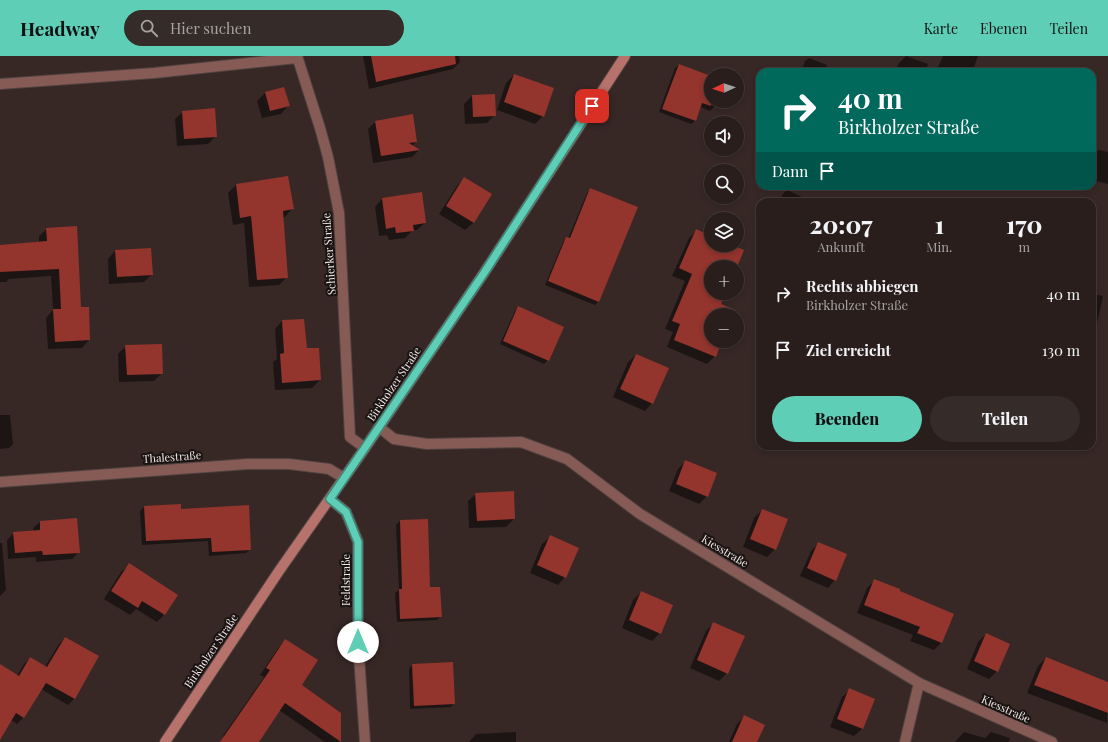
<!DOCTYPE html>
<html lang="de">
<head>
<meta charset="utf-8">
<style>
	body { margin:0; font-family:"Playfair Display",serif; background:#352b29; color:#f1f3f6; height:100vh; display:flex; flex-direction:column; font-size:15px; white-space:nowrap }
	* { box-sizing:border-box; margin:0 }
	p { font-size:13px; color:#a5a2a3 }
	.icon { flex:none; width:22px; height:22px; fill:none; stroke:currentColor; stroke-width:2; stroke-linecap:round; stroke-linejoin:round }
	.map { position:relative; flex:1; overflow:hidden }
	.panel { position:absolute; left:756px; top:142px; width:340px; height:252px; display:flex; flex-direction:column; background:#291e1c; border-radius:12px; box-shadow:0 2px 6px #0003,0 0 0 1px #453c3b }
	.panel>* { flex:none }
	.guide { position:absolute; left:756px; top:12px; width:340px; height:122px; border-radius:12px; box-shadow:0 2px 6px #0003,0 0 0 1px #453c3b; background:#00695c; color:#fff; overflow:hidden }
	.needle { width:26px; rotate:267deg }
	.controls { position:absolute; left:704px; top:12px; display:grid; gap:8px }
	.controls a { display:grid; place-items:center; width:40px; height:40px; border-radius:50%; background:#291e1c; box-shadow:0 2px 6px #0003,0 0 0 1px #453c3b; font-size:20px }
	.pin { position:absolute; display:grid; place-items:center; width:34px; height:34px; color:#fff; margin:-17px; border-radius:8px; box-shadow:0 2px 6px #0006 }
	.me { position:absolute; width:44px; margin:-22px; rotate:0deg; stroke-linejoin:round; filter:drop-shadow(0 0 3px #0008) }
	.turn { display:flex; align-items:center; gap:14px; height:84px; padding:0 16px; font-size:18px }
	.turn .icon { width:52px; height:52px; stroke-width:2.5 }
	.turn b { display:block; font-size:28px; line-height:34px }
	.then { display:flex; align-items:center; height:38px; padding:0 16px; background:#0003; gap:8px; font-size:15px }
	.eta { display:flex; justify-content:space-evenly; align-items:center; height:68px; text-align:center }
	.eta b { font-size:24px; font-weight:800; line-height:28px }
	.primary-button { display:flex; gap:8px; margin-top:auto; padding:8px 16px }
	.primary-button a { flex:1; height:46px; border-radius:24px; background:#5eceb7; color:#111; font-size:16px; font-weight:800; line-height:46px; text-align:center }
	.primary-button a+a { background:#352b29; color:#f1f3f6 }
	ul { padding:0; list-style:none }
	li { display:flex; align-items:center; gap:12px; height:56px; padding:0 16px }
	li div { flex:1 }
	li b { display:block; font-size:15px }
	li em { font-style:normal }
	header { display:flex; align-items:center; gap:24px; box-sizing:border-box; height:56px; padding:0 20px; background:#5eceb7; color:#111 }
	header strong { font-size:19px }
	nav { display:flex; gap:22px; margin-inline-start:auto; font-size:14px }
	.search { width:280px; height:36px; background:#352b29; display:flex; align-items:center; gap:10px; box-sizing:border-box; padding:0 14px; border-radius:22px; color:#a5a2a3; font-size:15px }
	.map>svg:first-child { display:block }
</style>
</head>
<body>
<header>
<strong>Headway</strong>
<div class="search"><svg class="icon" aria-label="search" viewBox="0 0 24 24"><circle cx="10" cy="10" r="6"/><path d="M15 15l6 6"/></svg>Hier suchen</div>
<nav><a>Karte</a><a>Ebenen</a><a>Teilen</a></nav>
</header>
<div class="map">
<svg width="1108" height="686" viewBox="0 0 1108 686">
	<rect width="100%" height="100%" fill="#372826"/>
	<g fill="#0007">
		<path d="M363,0H459L460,6L453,13L369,33Z"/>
		<path d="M906,0L928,8L925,16H895L899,7Z"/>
		<path d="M943,0H978L973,14L971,16H951L938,11Z"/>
		<path d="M809,2L827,9L824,16H801L805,5Z"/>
		<path d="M679,9L711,21V45H716L714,51L710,55L700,51L695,65L691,68L659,56L675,12Z"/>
		<path d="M514,19L543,60L535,68L497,54L506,27Z"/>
		<path d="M283,32L288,50L281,58L262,62L257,45L265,37Z"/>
		<path d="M494,39L495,59L487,67L465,68L464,48L472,40Z"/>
		<path d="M183,56L216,80L208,88L177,90L175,63Z"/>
		<path d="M375,66L416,86L412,90L419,94L412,101L373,107L368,73Z"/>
		<path d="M1099,94L1108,96V128L1092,124V107L1095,97Z"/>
		<path d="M287,121L292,153L285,161H283L287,221L279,229L249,231L244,167L233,169L228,137L236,129Z"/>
		<path d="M464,122L490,138L473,167L465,174L439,158L457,130Z"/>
		<path d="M591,133L636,152L598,246L595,249L545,229L563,186L566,182L568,183L587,137Z"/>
		<path d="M787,134L802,141L800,146H779L783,138Z"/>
		<path d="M382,143L425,167L417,174L412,175L405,182L389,184L387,179L379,180L375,151Z"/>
		<path d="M47,173L80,252L89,284L82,292L48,293L46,262L53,254L51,220L9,223L6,226H0V190L39,187V180Z"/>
		<path d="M696,175L711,181V189H730L736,211H711V237H725L720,249L732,259H711V285H721L715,300L707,308L667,291L673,276L665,273L685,225L672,220L689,182Z"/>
		<path d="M115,195L152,218L144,226L109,228L108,203Z"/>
		<path d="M1092,238L1103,240L1096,272L1092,276Z"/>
		<path d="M519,251L548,304L544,308L500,288L515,255Z"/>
		<path d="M282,265L306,294L320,324L312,332L275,334L273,306L277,303L275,273Z"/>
		<path d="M126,290L162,317L154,325L119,326L118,298Z"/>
		<path d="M636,299L652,347L645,355L613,341L628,306Z"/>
		<path d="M0,359H10L13,388L9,392L0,393Z"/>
		<path d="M686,405L707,440L699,448L669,435L678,413Z"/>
		<path d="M476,438L514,463L506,471L469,472L468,445Z"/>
		<path d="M144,451L180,454L250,494L246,497L209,500L208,485L142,489L140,455Z"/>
		<path d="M762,454L775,493L767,501L743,491L754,462Z"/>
		<path d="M400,465L441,560L437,564L397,566L395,537L399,534L396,469Z"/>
		<path d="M40,466L79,496L72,503L36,506V501L8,503L7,484L14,477L34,476L33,472Z"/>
		<path d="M550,481L565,521L558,529L530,517L542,488Z"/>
		<path d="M0,487H2L6,534L0,540Z"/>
		<path d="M819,487L835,524L828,532L800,520L811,495Z"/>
		<path d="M129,509L164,559L157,566L136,553L130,559L104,543L121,516Z"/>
		<path d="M875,524L898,536L941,587L934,594L910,585L913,579L857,557L867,532Z"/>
		<path d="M641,536L660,577L652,585L622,572L633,544Z"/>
		<path d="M714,567L727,617L719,625L690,612L706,575Z"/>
		<path d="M986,578L997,615L989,623L967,613L978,586Z"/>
		<path d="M65,582L98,601L74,643L68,649L41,633L23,662L17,668L11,664L0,674V618L17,620L24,608L30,602L45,611L59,588Z"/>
		<path d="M285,584L301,630L340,658V686H325L279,654L257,686H231L223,680L264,621L260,619L279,591Z"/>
		<path d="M1046,602L1108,626L1107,667L1027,637L1038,610Z"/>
		<path d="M412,609L454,647L451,651L410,653L409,613Z"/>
		<path d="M850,634L873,643L862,673L854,680L830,671L842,641Z"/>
		<path d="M744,661L756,686H729L737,668Z"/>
		<path d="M516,676V686H469L476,678Z"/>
		<path d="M964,676L985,682L991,676L1010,682L1009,686H955Z"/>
	</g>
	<g fill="#93342d">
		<path d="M371,0H455L456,8L376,26Z"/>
		<path d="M679,8L711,20V50L702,47L696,65L662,53Z"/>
		<path d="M514,18L554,32L544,61L504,46Z"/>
		<path d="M284,31L290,50L270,55L265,36Z"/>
		<path d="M495,38L496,60L473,61L472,39Z"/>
		<path d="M215,52L217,81L184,83L182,55Z"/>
		<path d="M413,58L417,86L409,87L420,94L381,100L375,65Z"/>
		<path d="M288,120L294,153L283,155L288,222L257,224L251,160L240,162L236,128Z"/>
		<path d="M464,121L492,138L474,167L446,150Z"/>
		<path d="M590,132L638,151L599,246L548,225L566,181L570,182Z"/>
		<path d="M422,136L426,167L413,169L414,175L396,177L395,171L386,173L382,142Z"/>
		<path d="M77,170L81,251H89L90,284L55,286L53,253H61L59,213L0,216V189L47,185L46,172Z"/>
		<path d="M696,173L711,180V189H732L744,194L737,211H711V237H726L721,248L735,254L733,259H711V285H722L716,301L674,284L680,268L672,265L692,218L679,212Z"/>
		<path d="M151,192L153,219L117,221L115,194Z"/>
		<path d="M518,250L564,271L549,305L503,285Z"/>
		<path d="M304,263L307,292H319L321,324L282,327L280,298L284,297L282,264Z"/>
		<path d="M162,288L163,318L127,319L125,289Z"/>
		<path d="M636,298L669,312L653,348L620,333Z"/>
		<path d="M685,404L717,417L708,441L676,428Z"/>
		<path d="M514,435L515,463L477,465L475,437Z"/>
		<path d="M181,448V453L249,449L251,494L212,496L211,482L146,485L144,450Z"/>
		<path d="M762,453L788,463L776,494L750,483Z"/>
		<path d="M77,462L80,497L43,499L42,495L15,497L13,476L40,474V465Z"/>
		<path d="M428,463L430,531H440L442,561L400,563L399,533H402L400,464Z"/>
		<path d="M550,479L579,492L566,522L537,509Z"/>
		<path d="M818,486L847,498L836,525L807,512Z"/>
		<path d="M129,507L178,539L165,559L142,545L138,552L111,535Z"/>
		<path d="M874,523L900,533V535L954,558L942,587L917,577L920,571L864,549Z"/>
		<path d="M641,535L673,549L661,578L629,564Z"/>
		<path d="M713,566L745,580L728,618L697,604Z"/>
		<path d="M986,577L1010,588L998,616L974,605Z"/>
		<path d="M65,581L99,600L75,643L46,627L24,662L16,657L0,684V608L19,620L30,601L47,611Z"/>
		<path d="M285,583L318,604L302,629L341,657V686L285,647L259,686H220L270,614L266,612Z"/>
		<path d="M1046,601L1108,626V657L1034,629Z"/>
		<path d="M453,606L455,648L414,650L412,608Z"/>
		<path d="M849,632L875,643L863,673L837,663Z"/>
		<path d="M744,659L765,669L757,686H732Z"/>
	</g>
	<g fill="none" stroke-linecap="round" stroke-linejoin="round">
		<g stroke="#514341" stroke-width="12">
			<g id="street">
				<path d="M297,0L320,72L328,101L339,157L350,381L365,392"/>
				<path d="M0,28L154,17L297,2"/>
				<path d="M379,371L394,383L427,388L521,386L567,403L640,458L919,627L1052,686"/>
				<path d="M0,426L248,408H289L329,413L344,422"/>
				<path d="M330,443L346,456L358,486V586L365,686"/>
				<path d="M905,686L919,627"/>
			</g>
		</g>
		<g stroke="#514341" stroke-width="12">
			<path id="secondary" d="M165,686L279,515L365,392L484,217L625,0"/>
		</g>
		<use href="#street" stroke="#865b55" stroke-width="10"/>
		<use href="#secondary" stroke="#b7736b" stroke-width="10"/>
	</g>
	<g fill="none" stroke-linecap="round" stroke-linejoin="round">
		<g stroke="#3d8677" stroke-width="10">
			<path id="route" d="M358,586V486L346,456L330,443L484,217L592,50"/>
		</g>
		<use href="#route" stroke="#5eceb7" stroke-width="7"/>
	</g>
	<g text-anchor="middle" stroke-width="4" stroke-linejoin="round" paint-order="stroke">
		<g font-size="11" fill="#f2e8e6" stroke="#191312">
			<text transform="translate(329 198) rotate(-94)" y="4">Schierker Straße</text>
			<text transform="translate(394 328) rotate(-56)" y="4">Birkholzer Straße</text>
			<text transform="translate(172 401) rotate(-4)" y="4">Thalestraße</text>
			<text transform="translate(725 495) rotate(31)" y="4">Kiesstraße</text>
			<text transform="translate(346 524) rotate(-90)" y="4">Feldstraße</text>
			<text transform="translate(211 595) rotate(-56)" y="4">Birkholzer Straße</text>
			<text transform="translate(1006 653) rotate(24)" y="4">Kiesstraße</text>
		</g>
	</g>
</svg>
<div class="controls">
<a><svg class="needle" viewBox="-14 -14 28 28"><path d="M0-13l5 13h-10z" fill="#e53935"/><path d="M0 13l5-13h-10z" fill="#a5a2a3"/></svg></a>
<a><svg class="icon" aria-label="sound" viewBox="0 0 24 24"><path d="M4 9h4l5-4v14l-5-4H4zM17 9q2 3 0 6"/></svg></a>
<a><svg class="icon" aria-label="search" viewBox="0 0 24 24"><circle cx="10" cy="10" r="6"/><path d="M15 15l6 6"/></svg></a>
<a><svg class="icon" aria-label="layers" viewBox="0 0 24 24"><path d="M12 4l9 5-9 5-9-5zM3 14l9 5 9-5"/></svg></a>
<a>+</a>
<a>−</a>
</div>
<div class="pin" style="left:592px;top:50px;background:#d93025"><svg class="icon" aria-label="arrive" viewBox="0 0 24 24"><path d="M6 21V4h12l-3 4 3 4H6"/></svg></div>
<svg class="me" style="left:358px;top:586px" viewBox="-20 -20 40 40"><circle r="19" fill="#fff"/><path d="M0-13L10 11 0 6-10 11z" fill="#5eceb7"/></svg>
<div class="guide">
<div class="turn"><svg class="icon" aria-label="right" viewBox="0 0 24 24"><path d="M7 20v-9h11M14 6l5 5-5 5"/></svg><div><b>40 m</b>Birkholzer Straße</div></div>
<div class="then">Dann<svg class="icon" aria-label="arrive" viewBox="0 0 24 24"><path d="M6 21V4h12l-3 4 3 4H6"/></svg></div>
</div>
<section class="panel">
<div class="eta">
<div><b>20:07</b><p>Ankunft</p></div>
<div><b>1</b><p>Min.</p></div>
<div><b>170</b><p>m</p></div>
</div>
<ul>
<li><svg class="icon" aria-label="right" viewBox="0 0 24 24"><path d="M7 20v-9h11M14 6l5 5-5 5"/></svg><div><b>Rechts abbiegen</b><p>Birkholzer Straße</p></div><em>40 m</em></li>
<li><svg class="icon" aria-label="arrive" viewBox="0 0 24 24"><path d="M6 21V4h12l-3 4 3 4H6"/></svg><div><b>Ziel erreicht</b></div><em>130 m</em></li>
</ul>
<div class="primary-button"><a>Beenden</a><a>Teilen</a></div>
</section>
</div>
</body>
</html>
